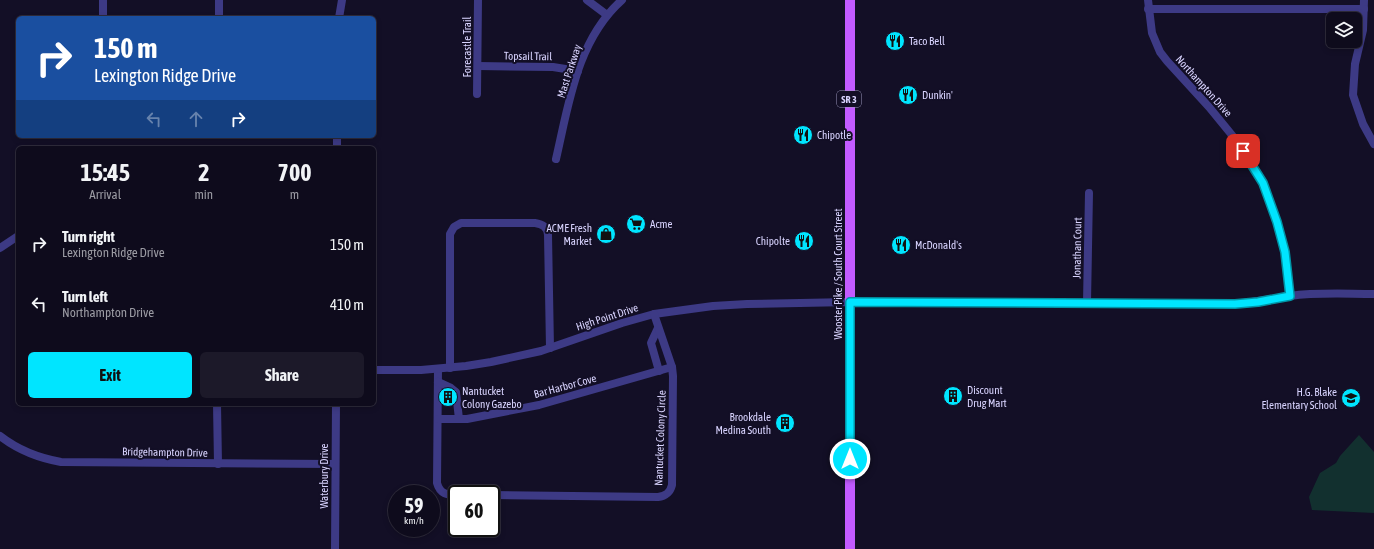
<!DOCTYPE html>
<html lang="en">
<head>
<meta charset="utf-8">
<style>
	body { margin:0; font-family:"Asap Condensed",sans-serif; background:#1c1929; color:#f1f3f6; height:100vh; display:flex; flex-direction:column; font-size:15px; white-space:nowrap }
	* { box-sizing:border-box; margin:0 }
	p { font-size:13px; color:#9b9ba3 }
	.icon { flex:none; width:22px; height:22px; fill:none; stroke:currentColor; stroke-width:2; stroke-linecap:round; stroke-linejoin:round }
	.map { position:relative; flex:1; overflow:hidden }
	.details { position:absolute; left:16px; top:146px; width:360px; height:260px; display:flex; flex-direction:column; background:#0e0b1c; border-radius:6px; box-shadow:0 2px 6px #0003,0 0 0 1px #2e2b3b }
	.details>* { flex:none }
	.banner { position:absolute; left:16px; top:16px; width:360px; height:122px; border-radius:6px; box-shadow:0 2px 6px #0003,0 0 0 1px #2e2b3b; background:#1a4fa0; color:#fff; overflow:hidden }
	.fabs { position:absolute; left:1326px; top:12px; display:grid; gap:8px }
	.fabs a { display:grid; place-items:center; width:36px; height:36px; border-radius:6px; background:#0e0b1c; box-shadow:0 2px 6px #0003,0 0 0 1px #2e2b3b; font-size:20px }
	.speed { position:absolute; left:388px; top:485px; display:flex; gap:8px; font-size:20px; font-weight:700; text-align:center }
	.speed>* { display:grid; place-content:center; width:52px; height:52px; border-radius:50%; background:#0e0b1c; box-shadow:0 2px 6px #0003,0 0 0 1px #2e2b3b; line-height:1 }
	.speed small { font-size:10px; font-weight:400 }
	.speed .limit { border:2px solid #111; border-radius:6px; background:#fff; color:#111 }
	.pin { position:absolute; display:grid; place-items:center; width:34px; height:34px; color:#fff; margin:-17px; border-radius:8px; box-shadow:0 2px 6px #0006 }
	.me { position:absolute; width:44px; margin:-22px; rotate:0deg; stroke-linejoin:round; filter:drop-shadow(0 0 3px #0008) }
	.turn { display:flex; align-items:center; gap:14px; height:84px; padding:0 12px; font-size:18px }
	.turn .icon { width:52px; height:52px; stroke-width:2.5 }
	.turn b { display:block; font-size:28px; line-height:34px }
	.lanes { display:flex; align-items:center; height:38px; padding:0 12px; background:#0003; justify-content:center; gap:20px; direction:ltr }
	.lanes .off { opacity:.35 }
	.eta { display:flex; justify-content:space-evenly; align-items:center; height:68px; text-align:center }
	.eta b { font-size:24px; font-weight:700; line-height:28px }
	.cta { display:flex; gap:8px; margin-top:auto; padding:8px 12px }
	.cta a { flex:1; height:46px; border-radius:6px; background:#00e5ff; color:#111; font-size:16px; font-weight:700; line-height:46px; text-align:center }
	.cta a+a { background:#1c1929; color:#f1f3f6 }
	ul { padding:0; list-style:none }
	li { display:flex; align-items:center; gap:12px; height:60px; padding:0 12px }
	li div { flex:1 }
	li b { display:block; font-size:15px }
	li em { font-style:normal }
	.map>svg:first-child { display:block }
</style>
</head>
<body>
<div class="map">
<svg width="1374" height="549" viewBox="0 0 1374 549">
	<rect width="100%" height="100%" fill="#130f26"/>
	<path fill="#12302f" d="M1359,435L1374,452V513L1312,510L1309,497L1320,473L1336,463L1340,456Z"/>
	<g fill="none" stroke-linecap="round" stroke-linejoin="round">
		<g stroke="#3d3a85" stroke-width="8">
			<path d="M587,0L607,15"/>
			<path d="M1148,0L1152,33L1160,52L1167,61L1209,107L1236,140L1263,183L1277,222L1285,252L1290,296"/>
			<path d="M1364,0L1363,30L1355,64L1353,95L1363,124L1374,144"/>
			<path d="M1148,9H1364"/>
			<path d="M103,18V0"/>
			<path d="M219,18V0"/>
			<path d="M339,18L342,0"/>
			<path d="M478,66L553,67L578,71"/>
			<path d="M477,94L478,0"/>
			<path d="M337,136V148"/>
			<path d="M556,159C569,103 577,40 622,0"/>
			<path d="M0,248L18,236"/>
			<path d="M1087,303L1089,193"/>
			<path d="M658,328L651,343L659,371"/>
			<path d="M450,368V234L454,227L461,223H535C543,224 548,228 548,235L550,348"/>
			<path d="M438,369L437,483C440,494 447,495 457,495"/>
			<path d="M374,370H421L466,366L491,362L541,351L622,323L654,314L713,306L747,304L850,302L1235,304C1254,302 1272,299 1290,296C1318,292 1346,294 1374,294"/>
			<path d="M438,382L451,388L456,392L459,419"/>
			<path d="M217,404L218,464"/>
			<path d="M438,419H467L539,405L672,367"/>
			<path d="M0,436C18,450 38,458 61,462L335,464"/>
			<path d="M491,495L658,497C666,496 670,493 672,485L673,376L672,367L654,314"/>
			<path d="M335,549L336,404"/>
		</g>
		<path stroke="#c25bff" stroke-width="10" d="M850,549V0"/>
	</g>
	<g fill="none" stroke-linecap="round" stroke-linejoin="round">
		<g stroke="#0095a6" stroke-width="10">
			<path id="route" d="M850,459V302L1235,304L1258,302L1290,296L1285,252L1277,222L1263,183L1243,151"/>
		</g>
		<use href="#route" stroke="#00e5ff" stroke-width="7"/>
	</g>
	<defs>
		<g id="restaurant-disc" transform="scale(1)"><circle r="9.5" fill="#00e5ff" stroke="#130f26"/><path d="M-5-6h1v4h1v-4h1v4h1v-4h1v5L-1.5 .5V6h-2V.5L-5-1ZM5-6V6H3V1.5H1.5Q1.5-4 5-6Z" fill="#111"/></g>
		<g id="supermarket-disc" transform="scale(1)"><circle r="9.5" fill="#00e5ff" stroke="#130f26"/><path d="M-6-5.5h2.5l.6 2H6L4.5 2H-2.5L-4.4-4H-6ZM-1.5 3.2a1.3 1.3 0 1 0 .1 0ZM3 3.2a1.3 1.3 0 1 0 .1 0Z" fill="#111"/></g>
		<g id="shop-disc" transform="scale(1)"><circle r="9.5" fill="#00e5ff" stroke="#130f26"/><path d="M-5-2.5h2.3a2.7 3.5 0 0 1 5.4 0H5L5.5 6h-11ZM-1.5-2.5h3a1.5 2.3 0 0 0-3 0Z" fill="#111"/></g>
		<g id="building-disc" transform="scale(1)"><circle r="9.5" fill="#00e5ff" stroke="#130f26"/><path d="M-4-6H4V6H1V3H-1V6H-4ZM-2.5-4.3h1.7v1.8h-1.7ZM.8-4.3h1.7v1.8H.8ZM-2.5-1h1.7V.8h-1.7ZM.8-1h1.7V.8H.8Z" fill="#111"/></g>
		<g id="school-disc" transform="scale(1)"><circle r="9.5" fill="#00e5ff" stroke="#130f26"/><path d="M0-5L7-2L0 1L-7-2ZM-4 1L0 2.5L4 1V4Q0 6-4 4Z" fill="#111"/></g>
	</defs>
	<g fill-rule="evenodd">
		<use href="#restaurant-disc" x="895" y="41"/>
		<use href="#restaurant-disc" x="908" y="95"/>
		<use href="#restaurant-disc" x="803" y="135"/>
		<use href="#supermarket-disc" x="636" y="224"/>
		<use href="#shop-disc" x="606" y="234"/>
		<use href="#restaurant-disc" x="804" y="241"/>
		<use href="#restaurant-disc" x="901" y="245"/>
		<use href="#building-disc" x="953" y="396"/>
		<use href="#building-disc" x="448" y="397"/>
		<use href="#school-disc" x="1351" y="398"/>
		<use href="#building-disc" x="785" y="423"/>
	</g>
	<g text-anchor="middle" stroke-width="4" stroke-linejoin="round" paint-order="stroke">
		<rect fill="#130f26" stroke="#9e99be" stroke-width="1" x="837" y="91" width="24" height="16" rx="3"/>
		<g font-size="10" font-weight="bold" fill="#d9d4ff">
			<text x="849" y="103">SR 3</text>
		</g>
		<g font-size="11" fill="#d9d4ff" stroke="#130f26" text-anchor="start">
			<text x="909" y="45">Taco Bell</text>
			<text x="922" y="99">Dunkin'</text>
			<text x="817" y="139">Chipotle</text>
			<text x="650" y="228">Acme</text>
			<text x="592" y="232" text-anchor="end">ACME Fresh<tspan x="592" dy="13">Market</tspan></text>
			<text x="790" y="245" text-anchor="end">Chipolte</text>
			<text x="915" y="249">McDonald's</text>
			<text x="967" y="394">Discount<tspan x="967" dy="13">Drug Mart</tspan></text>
			<text x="462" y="395">Nantucket<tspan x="462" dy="13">Colony Gazebo</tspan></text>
			<text x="1337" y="396" text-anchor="end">H.G. Blake<tspan x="1337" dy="13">Elementary School</tspan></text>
			<text x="771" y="421" text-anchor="end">Brookdale<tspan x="771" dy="13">Medina South</tspan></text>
		</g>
		<g font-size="11" fill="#d9d4ff" stroke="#130f26">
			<text transform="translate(467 47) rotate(-90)" y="4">Forecastle Trail</text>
			<text transform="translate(528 56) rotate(1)" y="4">Topsail Trail</text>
			<text transform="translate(569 71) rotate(-72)" y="4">Mast Parkway</text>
			<text transform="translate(1204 86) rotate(48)" y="4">Northampton Drive</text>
			<text transform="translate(1077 248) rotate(-89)" y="4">Jonathan Court</text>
			<text transform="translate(838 274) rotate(-90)" y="4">Wooster Pike / South Court Street</text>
			<text transform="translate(607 317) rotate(-18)" y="4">High Point Drive</text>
			<text transform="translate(565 386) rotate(-15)" y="4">Bar Harbor Cove</text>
			<text transform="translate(660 438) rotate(-88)" y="4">Nantucket Colony Circle</text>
			<text transform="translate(165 452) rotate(1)" y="4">Bridgehampton Drive</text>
			<text transform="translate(324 476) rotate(-90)" y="4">Waterbury Drive</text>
		</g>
	</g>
</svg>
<div class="fabs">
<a><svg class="icon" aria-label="layers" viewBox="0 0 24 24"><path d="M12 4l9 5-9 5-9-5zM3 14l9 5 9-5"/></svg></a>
</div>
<div class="speed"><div>59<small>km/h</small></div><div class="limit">60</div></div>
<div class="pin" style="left:1243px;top:151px;background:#d93025"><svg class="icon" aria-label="arrive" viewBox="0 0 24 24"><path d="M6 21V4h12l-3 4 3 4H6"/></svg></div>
<svg class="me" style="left:850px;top:459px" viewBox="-20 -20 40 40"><circle r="17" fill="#00e5ff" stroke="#fff" stroke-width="3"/><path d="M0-11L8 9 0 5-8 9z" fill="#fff"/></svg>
<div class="banner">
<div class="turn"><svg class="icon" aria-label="right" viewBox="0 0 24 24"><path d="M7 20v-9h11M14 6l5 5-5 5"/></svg><div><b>150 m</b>Lexington Ridge Drive</div></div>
<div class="lanes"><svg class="icon off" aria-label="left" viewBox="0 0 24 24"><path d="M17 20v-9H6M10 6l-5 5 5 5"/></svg><svg class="icon off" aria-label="ahead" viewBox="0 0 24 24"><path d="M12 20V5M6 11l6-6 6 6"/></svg><svg class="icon" aria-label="right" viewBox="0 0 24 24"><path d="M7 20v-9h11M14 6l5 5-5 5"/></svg></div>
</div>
<section class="details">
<div class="eta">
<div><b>15:45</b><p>Arrival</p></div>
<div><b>2</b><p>min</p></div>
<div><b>700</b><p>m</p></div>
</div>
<ul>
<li><svg class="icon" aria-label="right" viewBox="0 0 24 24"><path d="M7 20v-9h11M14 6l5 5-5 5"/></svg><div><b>Turn right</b><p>Lexington Ridge Drive</p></div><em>150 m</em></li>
<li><svg class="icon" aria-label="left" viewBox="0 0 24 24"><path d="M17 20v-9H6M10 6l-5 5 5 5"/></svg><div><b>Turn left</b><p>Northampton Drive</p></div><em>410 m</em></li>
</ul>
<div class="cta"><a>Exit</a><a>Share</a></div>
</section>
</div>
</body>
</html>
